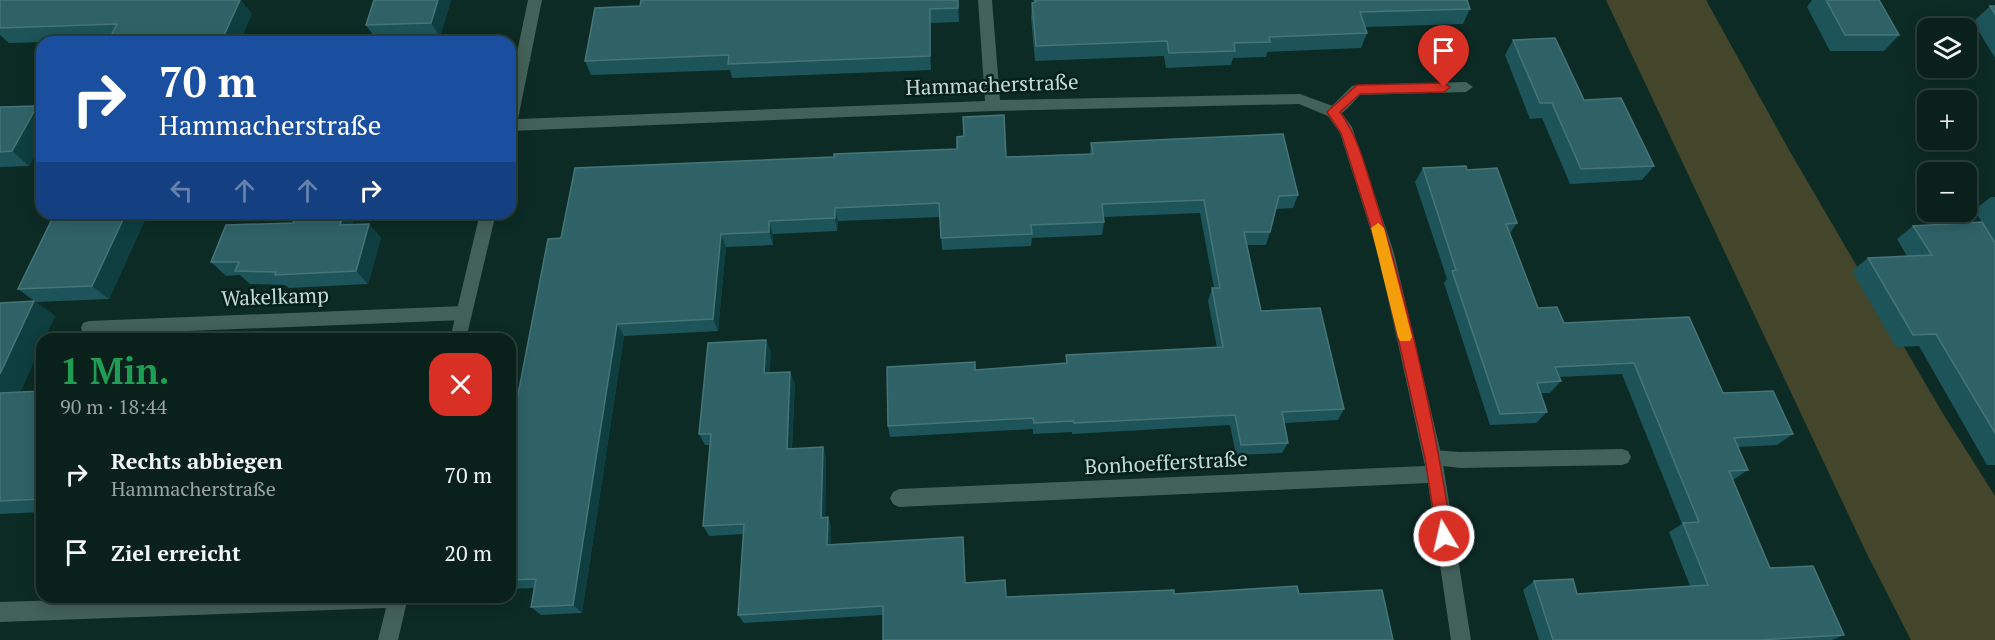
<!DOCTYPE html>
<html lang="de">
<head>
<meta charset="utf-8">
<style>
	body { margin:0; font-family:"PT Serif",serif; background:#172d28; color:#f1f3f6; height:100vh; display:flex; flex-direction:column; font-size:22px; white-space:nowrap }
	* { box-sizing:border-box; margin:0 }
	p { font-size:20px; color:#99a3a3 }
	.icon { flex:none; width:33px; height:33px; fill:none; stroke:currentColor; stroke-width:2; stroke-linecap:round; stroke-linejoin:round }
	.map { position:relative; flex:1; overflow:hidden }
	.side { position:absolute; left:36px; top:333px; width:480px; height:270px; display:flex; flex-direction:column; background:#09201b; border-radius:18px; box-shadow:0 3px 15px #0003,0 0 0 2px #293e3a }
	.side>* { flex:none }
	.hud { position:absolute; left:36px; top:36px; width:480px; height:183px; border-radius:18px; box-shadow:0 3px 15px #0003,0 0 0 2px #293e3a; background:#1a4fa0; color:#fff; overflow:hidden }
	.buttons { position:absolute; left:1917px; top:18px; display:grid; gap:12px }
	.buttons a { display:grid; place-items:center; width:60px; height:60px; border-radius:12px; background:#09201b; box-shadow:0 3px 15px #0003,0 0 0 2px #293e3a; font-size:30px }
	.pin { position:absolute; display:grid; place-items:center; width:51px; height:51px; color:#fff; margin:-62px -26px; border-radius:50% 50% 50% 0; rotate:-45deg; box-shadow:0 0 6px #0007 }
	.pin .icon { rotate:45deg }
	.me { position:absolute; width:66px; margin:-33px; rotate:351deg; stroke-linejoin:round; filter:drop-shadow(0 0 4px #0008) }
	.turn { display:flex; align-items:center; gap:21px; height:126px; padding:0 24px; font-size:27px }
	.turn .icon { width:78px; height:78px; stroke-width:2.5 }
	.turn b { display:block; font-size:42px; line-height:51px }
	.lanes { display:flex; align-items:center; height:57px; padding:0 24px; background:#0003; justify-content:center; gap:30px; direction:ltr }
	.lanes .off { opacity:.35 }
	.round { display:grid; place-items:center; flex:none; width:63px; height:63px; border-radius:18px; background:#172d28 }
	.summary { display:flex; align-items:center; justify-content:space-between; height:102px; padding:0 24px }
	h1 { font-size:36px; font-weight:600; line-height:45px; color:#1e9e55 }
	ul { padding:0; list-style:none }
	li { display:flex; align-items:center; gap:18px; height:78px; padding:0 24px }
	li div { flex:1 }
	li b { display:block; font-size:22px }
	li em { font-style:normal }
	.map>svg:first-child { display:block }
</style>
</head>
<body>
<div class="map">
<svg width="1995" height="640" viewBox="0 0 1995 640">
	<rect width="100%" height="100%" fill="#0c2b24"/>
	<path fill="#43462a" d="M1606,0H1706L1789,150L1942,412L1995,496V640H1911L1867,554Z"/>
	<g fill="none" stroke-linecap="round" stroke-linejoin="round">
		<g fill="#426159" fill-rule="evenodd">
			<path d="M510,55H524L531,60L524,65H510Z"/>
			<path d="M1466,82L1473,87L1466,92L1360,95C1352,103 1340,120 1328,116L1326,112L1352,86L1357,85Z"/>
			<path d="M464,306L470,308L472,313L470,318L464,320L89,335L83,333L81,328L83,323L89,321Z"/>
			<path d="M1622,449L1628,451L1631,457L1628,463L1622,465L1460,468L1427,464L1424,458L1427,452L1433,450L1460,452Z"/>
		</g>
		<g fill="#426159" fill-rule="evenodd">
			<path d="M528,0H542L518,119L985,101L978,0H992L1000,100L1300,94L1338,108L1352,127L1394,253L1442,458L1471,640H1451L1428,483L899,507L893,504L890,498L893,492L899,489L1425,466L1378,253L1340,133L1328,116L1299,104L993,111L510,131V86Z"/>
			<path d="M480,213H496L466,339H450Z"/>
			<path d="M156,597H408L398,640H378L386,608L0,622V602Z"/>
		</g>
	</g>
	<g fill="#1c545a">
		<path d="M0,0L252,14L109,40L9,43L0,35Z"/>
		<path d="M451,0L440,37L376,39L366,25Z"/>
		<path d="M958,0L959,22L931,23V70L732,78L730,70L591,75L585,61L640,6Z"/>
		<path d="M1033,0H1467L1470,9L1463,24L1365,27L1367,33L1361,48L1267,52L1266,57L1233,58L1231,65L1166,68L1164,56L1035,61L1031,18L1032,3L1034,2Z"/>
		<path d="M1812,0H1879L1899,35L1884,51H1830L1807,7Z"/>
		<path d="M1990,6H1995V58L1973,22Z"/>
		<path d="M1513,40L1584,100L1654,166L1642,180L1570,184L1542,118L1530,119L1505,55Z"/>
		<path d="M0,107L42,111V142L29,166L0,167Z"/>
		<path d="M1091,143L1298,195L1293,208L1276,209L1270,232L1266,245H1246L1261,311L1344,409L1338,420L1284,423L1288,443L1282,453L1236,455L1230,425L1072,434V432L1033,434V429L890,437L888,426L975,370L1066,363V355L1217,348L1208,301L1212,288H1214L1200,213L1104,217V222L1102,235L1032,238L1031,246L942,250L940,217L838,221L837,231L773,234V245L726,247L718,331L624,336L582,613L541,615L531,607L534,588L510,589V436L561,238L1006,157L1090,154Z"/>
		<path d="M1423,168L1467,170L1517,223L1510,233L1538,308L1564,323L1723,393L1793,434L1777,445L1738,447L1748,470L1733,480L1770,568L1844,635L1832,640H1539L1523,590L1534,581L1577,594L1690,586L1669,532L1682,524L1622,374L1559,377L1561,381L1550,393H1540L1547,412L1536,423L1490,425L1444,283L1447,279L1415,182Z"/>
		<path d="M1991,197H1995V465H1987L1919,346L1896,347L1852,271L1868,258L1907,256L1897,239L1913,226L1982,222L1974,210Z"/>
		<path d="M55,213H148L109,299L36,302L18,289Z"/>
		<path d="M369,224L381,238L368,284L289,288L285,285L250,284L240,275L226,276L211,262L352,225Z"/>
		<path d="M34,301L55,316L44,339H42V344L20,392L42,391V512L0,514V303Z"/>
		<path d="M766,340L771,353L769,373L795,383L792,449L823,447L826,458L825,517L831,527V544L963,537L883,615L744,623L738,615L743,534L709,536L703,526L710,445H705L699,434Z"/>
	</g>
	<g fill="#0e3e3f">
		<path d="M240,0H241L252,14L240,42H221Z"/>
		<path d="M438,0H451L440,37L431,23Z"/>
		<path d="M930,9L931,23V70L930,56Z"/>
		<path d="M37,106L42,111V142L29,166L12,151Z"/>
		<path d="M835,208L838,221L837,231L835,218Z"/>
		<path d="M126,213H148L109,299L92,286Z"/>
		<path d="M340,213H356L352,226L340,225L339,216Z"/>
		<path d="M769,221L773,234V245L769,232Z"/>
		<path d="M369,224L381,238L368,284L356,271Z"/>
		<path d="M721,234L726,247L718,331L713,319Z"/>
		<path d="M34,301L55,316L44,339H42V344L14,407L0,399V374Z"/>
		<path d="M617,324L624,336L582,613L573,605Z"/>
		<path d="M766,340L771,353L768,385L764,373Z"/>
		<path d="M790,372L795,383L791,460L787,449Z"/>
		<path d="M823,447L826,458L825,527L821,518Z"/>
		<path d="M828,517L831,527V554L827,545Z"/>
	</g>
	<g fill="#2e6267" stroke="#467578" stroke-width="1.5">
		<path d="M0,0H240L221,42H108L117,24L0,28Z"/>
		<path d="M374,0H438L431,23L366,25Z"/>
		<path d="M641,0H958V8L930,9V56L728,64L729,55L585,61L595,8L640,6Z"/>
		<path d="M1035,0H1467L1470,9L1360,12L1367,33L1269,37L1270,42L1234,43L1235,51L1169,53L1167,41L1036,46L1032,3L1036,2Z"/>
		<path d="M1826,0H1879L1899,35H1845Z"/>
		<path d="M1990,6H1995V14Z"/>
		<path d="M1555,38L1584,100L1621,98L1654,166L1581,169L1552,103H1540L1513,40Z"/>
		<path d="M37,106L12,151L0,152V107Z"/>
		<path d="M1004,115L1006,157L1093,154L1091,143L1283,134L1298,195L1279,196L1270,232H1244L1261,311L1320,308L1344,409L1282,412L1288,443L1241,445L1235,415L1074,423L1073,421L1034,423L1033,418L888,426L887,367L975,362V370L1067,363L1066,355L1223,347L1212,288H1220L1204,200L1102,204L1104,222L1031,225L1032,234L941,238L939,203L835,208V218L769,221V232L721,234L713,319L617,324L573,605L531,607L536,579L510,580V436L548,239L561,238L575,168L834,157V154L957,149V137L964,136L963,117Z"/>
		<path d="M1466,166L1467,170L1497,168L1517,223L1506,224L1538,308L1557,307L1564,323L1689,317L1723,393L1773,391L1793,434L1734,438L1748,470L1729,471L1770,568L1813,566L1844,635L1757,640H1553L1534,581L1573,579L1577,594L1708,585L1683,523L1699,522L1634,363L1555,367L1561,381L1537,383L1547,412L1500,414L1452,271L1456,270L1423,168Z"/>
		<path d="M55,213H126L92,286L18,289Z"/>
		<path d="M296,213H340L339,216H343L340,225L369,224L356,271L275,275L276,272L235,271L239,262H211L226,225L293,223Z"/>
		<path d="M1982,222L1995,243V433L1936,334L1913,335L1868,258L1932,255L1913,226Z"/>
		<path d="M34,301L0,374V303Z"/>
		<path d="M766,340L764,373L790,372L787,449L823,447L821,518L828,517L827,545L963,537L965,583L1005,580L1006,597L1174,590V594L1297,586L1299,594L1382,590L1393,640H883V606L738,615L744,524L703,526L711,434H699L708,343Z"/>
		<path d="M42,391V499L0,501V393Z"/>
	</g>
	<path fill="#d93025" stroke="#8d1f18" stroke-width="1.5" d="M1444,83L1450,87L1444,92L1360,94L1340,112C1359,138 1366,170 1376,201C1410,310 1435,423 1452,536L1450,541L1444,543L1439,541L1437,536L1425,458L1379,253L1341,133L1327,112L1357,85Z"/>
	<path fill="#f59e0b" d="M1378,223L1384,228L1412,337L1410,341H1400L1398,337L1371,228Z"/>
	<g text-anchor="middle" stroke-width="5" stroke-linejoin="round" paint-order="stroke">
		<g font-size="21" fill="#c7d8d3" stroke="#02211b">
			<text transform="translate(992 85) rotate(-2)" y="7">Hammacherstraße</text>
			<text transform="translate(275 297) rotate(-2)" y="7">Wakelkamp</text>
			<text transform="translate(1166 463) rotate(-3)" y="7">Bonhoefferstraße</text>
		</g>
	</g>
</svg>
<div class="buttons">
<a><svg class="icon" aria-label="layers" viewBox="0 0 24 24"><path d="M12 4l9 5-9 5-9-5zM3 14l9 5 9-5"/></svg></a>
<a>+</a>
<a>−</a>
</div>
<div class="pin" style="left:1444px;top:87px;background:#d93025"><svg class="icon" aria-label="arrive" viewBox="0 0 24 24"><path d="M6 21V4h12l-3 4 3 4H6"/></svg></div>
<svg class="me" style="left:1444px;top:536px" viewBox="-20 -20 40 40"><circle r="17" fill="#d93025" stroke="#fff" stroke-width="3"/><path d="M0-11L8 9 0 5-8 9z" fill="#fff"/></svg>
<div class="hud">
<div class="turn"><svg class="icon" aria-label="right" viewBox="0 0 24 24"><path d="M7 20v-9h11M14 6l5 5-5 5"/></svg><div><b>70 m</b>Hammacherstraße</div></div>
<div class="lanes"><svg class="icon off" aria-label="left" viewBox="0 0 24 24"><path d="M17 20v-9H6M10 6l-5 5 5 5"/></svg><svg class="icon off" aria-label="ahead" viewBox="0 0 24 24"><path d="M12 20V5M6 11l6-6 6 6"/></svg><svg class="icon off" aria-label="ahead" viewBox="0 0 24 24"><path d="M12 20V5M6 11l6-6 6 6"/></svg><svg class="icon" aria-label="right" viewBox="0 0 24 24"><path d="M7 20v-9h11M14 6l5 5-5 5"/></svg></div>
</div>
<section class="side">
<div class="summary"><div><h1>1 Min.</h1><p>90 m · 18:44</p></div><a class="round" style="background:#d93025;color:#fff"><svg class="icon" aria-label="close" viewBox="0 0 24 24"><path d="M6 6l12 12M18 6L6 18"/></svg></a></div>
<ul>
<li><svg class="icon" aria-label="right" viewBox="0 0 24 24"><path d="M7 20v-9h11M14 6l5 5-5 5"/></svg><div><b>Rechts abbiegen</b><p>Hammacherstraße</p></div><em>70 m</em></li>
<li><svg class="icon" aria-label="arrive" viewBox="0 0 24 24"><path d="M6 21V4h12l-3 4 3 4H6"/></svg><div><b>Ziel erreicht</b></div><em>20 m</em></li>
</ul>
</section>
</div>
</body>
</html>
